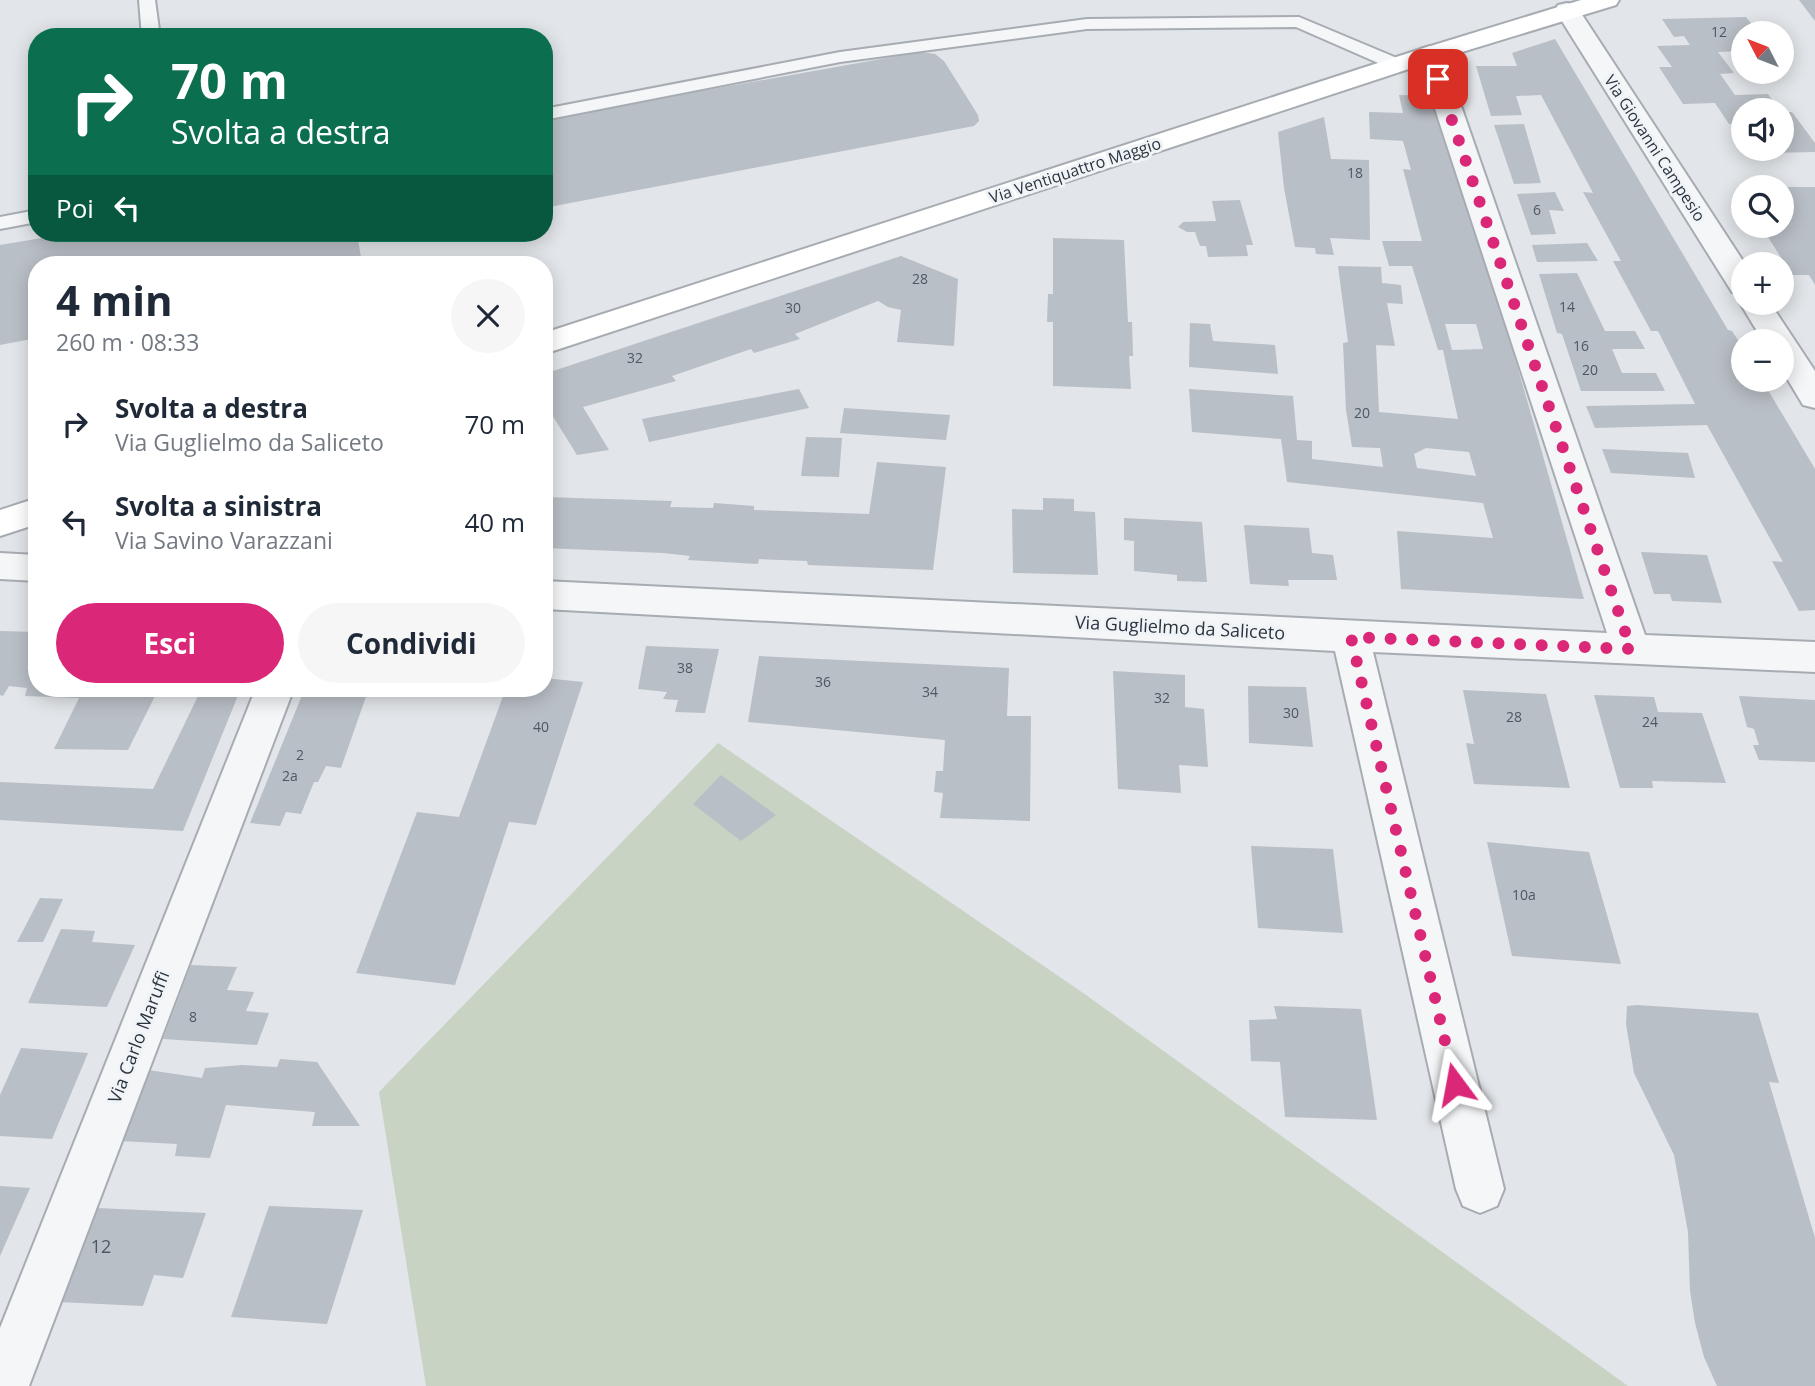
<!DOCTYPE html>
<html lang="it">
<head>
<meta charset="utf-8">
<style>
	body { margin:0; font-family:"Open Sans",sans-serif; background:#f6f6f7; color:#1f2937; height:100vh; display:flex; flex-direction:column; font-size:26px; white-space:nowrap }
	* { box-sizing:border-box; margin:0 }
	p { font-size:23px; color:#747a83 }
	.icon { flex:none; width:38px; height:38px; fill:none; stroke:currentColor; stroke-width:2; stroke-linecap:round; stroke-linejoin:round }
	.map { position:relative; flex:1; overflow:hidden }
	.side { position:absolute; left:28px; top:256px; width:525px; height:441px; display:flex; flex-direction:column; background:#fff; border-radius:28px; box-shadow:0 4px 18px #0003 }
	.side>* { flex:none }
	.top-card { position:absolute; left:28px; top:28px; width:525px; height:214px; border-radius:28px; box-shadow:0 4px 18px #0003; background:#0b6e4f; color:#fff; overflow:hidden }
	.needle { width:46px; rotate:312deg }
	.fabs { position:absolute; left:1731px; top:21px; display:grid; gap:14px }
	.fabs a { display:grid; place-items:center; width:63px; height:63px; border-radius:50%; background:#fff; box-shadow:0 4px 18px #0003; font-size:35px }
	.pin { position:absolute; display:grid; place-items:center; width:60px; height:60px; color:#fff; margin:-30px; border-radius:14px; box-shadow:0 4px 10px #0006 }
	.me { position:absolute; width:77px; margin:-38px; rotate:347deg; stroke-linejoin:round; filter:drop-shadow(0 0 5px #0008) }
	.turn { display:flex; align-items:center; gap:24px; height:147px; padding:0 28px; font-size:32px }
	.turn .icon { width:91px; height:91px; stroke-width:2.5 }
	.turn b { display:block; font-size:49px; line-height:60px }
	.then { display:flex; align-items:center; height:66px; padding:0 28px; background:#0003; gap:14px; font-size:26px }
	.round { display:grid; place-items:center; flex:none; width:74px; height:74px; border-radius:37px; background:#f6f6f7 }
	.head { display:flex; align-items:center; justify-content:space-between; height:119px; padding:0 28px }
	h1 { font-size:42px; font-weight:700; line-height:52px }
	.button { display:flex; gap:14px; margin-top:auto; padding:14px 28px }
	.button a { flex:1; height:80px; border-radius:42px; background:#db2777; color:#fff; font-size:28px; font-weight:700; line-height:80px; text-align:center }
	.button a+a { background:#f6f6f7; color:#1f2937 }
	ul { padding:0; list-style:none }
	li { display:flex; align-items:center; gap:21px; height:98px; padding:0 28px }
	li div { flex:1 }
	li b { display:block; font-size:26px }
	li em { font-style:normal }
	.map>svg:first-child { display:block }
</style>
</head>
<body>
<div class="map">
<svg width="1815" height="1386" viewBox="0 0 1815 1386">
	<rect width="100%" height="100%" fill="#e2e5e9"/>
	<path fill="#c8d3c3" d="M718,743L1086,995L1628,1386H426L379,1092Z"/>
	<g fill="#b9bfc6" fill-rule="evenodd">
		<path d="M1799,0H1815V21Z"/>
		<path d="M1746,17L1755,28H1768L1772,33H1743V51L1718,52L1734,73L1720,74L1735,95L1768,94L1779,110H1743V124H1729L1715,103L1683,104L1659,67H1672L1657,46L1690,45L1684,36L1674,37L1662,19Z"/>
		<path d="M1555,39L1728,330L1732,331L1743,348V380H1762L1815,469V610L1799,611L1772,561L1783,562L1707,425L1595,428L1586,406L1695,404L1658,331H1651L1613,261H1621L1583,192L1593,193L1541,95L1516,96L1522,115L1491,116L1476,66H1517L1512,53Z"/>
		<path d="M920,52L935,54L944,61L978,115L979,121L974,126L544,208V119Z"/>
		<path d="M1399,95L1436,96L1482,243L1584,599L1401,589L1397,531L1493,538L1483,503L1287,482L1281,439L1192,432L1189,389L1293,396L1297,440L1312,441V459L1383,467L1380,448L1352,447L1346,410L1343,343L1348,342L1338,266L1381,267L1382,283L1401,285L1403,304L1387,303L1395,346L1376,345L1379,412L1458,419L1443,350H1438L1412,266H1389L1382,241H1422L1403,169L1411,170L1403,141L1370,139L1369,112L1403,113ZM1445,324H1476L1483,349L1452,350ZM1426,448L1469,452L1476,476L1417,468L1414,454Z"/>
		<path d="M1782,112H1792L1815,143V152L1762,153L1759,149H1782Z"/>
		<path d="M1324,117L1331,159L1369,160L1370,240L1330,238L1334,255L1316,254L1315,248L1295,247L1284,188L1278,132Z"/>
		<path d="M1524,124L1541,183L1514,184L1494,125Z"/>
		<path d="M1782,187H1815V285L1809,275H1792L1761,226H1782Z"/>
		<path d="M1555,192L1564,211L1549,210L1556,234L1531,235L1517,194Z"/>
		<path d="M1240,200L1253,245H1246L1248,256L1208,257L1206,246H1200L1195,232H1187L1178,227L1183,222L1216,221L1212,201Z"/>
		<path d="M72,233H357L362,264H37V338L0,345V245Z"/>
		<path d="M1053,238L1124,240L1128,322H1132L1133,356H1129L1131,389L1053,386V322H1047L1048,294H1053Z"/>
		<path d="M1587,243L1598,261L1537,262L1532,245Z"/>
		<path d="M901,256L958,279L954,346L897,342L901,310L888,307L878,301L795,334L800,339L754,353L751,349L672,376L676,381L583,407L609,450L577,455L544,402V374Z"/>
		<path d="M1577,273L1605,331H1635L1645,349H1612L1622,373H1656L1665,391H1581L1562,334L1557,333L1539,274Z"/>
		<path d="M1190,323L1210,324L1213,341L1275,345L1278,374L1189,367Z"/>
		<path d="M799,389L809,408L649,442L642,419Z"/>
		<path d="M844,408L950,415L946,440L840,433Z"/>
		<path d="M806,437L842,438L839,477L801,476Z"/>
		<path d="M1602,449L1688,453L1695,478L1611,473Z"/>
		<path d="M877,462L946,467L933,570L808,565L807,561L759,559L758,564L688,560L690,556L663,553L544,548V497L672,501L670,507L713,508L714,503L754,506V510L869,514Z"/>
		<path d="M1043,498L1074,499V511L1095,512L1098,575L1013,573L1012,509L1043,510Z"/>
		<path d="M1124,518L1202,522L1207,582L1177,581V575L1134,571V541L1124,540Z"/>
		<path d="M1244,525L1309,528L1312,553L1333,555L1337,580H1288L1289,586L1250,584Z"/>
		<path d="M1641,552L1707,555L1722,603L1672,601L1670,594H1654Z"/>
		<path d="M0,631L36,632L28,647L37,648V688H159L128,750L54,749L79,698L25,696L27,688L9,686L3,696L0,695Z"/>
		<path d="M646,646L719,649L705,713L675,712L678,700L663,699L667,692L638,689Z"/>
		<path d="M759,656L1009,668L1007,716H1031L1030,821L940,818L943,793L934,792L936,771H943L945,740L748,722Z"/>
		<path d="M1113,671L1185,675V707L1204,709L1208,767L1179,765L1181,793L1118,789Z"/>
		<path d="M544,678L583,682L536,825L509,822L455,985L356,973L417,812L459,817L506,688H544Z"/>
		<path d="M1248,686L1306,687L1313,747L1249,743Z"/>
		<path d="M160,688H241L183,831L0,820V782L153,789L200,692Z"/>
		<path d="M305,688H369L341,768L326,766L318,782H314L301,814L286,812L280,826L250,823Z"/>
		<path d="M1463,690L1546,694L1570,788L1474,784L1466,743L1474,744Z"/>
		<path d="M1594,695L1654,697L1658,712L1702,713L1726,783L1652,781L1653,788H1620Z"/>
		<path d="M1739,696L1815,700V762L1759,760L1753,745H1759L1754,729L1747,727Z"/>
		<path d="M721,775L776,815L741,841L693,804Z"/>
		<path d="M1487,842L1589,852L1621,964L1512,956Z"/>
		<path d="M1251,846L1333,849L1343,933L1258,928Z"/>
		<path d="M40,898L63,899L43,942H17Z"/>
		<path d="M61,929L95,931L92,942L135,945L107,1007L28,1003Z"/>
		<path d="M191,965L237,967L227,990L254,992L246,1011L269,1013L257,1045L163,1039Z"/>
		<path d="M1637,1005L1758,1013L1779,1083L1769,1082L1815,1238V1386H1717L1704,1357L1695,1323L1690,1291L1688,1232L1674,1155L1634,1073L1626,1024L1627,1006Z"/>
		<path d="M1274,1006L1361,1009L1377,1120L1285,1117L1280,1062L1251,1061L1249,1020L1277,1019Z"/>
		<path d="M21,1048L88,1053L52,1139L0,1136V1095Z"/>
		<path d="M280,1059L317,1062L360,1126H312L315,1112L226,1105L210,1158L175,1156L177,1144L120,1141L148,1070L202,1078L205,1068L242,1065L277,1067Z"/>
		<path d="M0,1186L30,1188L0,1256Z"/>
		<path d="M269,1206L363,1210L327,1324L231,1317Z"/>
		<path d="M97,1208L206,1213L183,1278L154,1275L143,1306L59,1302Z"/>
	</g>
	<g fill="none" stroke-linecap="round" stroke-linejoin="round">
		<g stroke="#a7acb3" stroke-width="4">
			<g id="lane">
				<path d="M139,0H155L160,37H142Z"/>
				<path d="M1299,17L1404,61L1407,65L1404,69H1392L1296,27L1087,29L840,62L544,120V109L840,52L1087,19Z"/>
				<path d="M37,210V222L0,229V217Z"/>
			</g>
		</g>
		<g stroke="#a7acb3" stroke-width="4">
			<g id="street">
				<path d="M1567,3L1576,5L1579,10L1745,264L1743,295L1732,292L1555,10L1558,5Z"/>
				<path d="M1430,46L1439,49L1443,54L1645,635L1815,642V672L1373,652L1504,1189L1497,1206L1480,1213L1463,1206L1456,1189L1335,651L544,609V581L1607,633L1417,54L1421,49Z"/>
				<path d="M1743,298V303H1770L1815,371V408L1803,405L1782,370V341H1763L1740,303Z"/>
				<path d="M0,553L37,555V581L0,579Z"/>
				<path d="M256,688H294L29,1386H0V1328Z"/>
			</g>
		</g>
		<g stroke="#a7acb3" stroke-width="4">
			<g id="secondary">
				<path d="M1581,0H1619L1616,5L1439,59L544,354V333L1421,49Z"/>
				<path d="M37,498V524L0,536V510Z"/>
			</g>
		</g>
		<use href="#lane" fill="#f4f6f8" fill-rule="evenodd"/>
		<use href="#street" fill="#f4f6f8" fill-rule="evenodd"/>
		<use href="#secondary" fill="#fff" fill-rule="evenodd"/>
	</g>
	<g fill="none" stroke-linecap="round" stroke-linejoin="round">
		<path stroke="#db2777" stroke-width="12" stroke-dasharray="0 21.6" d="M1438,79L1631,649L1351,637L1455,1084"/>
	</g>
	<g text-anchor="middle" stroke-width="6" stroke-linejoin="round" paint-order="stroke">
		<g font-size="14" fill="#4e5762">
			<text x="1719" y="37">12</text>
			<text x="1355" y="178">18</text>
			<text x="1537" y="215">6</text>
			<text x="920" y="284">28</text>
			<text x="1567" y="312">14</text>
			<text x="793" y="313">30</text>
			<text x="1581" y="351">16</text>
			<text x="635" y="363">32</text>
			<text x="1590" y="375">20</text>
			<text x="1362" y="418">20</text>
			<text x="685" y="673">38</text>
			<text x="823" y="687">36</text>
			<text x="930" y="697">34</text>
			<text x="1162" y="703">32</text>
			<text x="1291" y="718">30</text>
			<text x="1514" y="722">28</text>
			<text x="1650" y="727">24</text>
			<text x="541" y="732">40</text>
			<text x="300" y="760">2</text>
			<text x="290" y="781">2a</text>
			<text x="1524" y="900">10a</text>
			<text x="193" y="1022">8</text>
		</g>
		<g font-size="16" fill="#2b3440" stroke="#f1f4f7">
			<text transform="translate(1655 148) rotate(57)" y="6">Via Giovanni Campesio</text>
			<text transform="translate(1075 170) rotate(-18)" y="6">Via Ventiquattro Maggio</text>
		</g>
		<g font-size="18" fill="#2b3440" stroke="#f1f4f7">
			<text transform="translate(1180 628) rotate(3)" y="6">Via Guglielmo da Saliceto</text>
			<text transform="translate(139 1037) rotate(-69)" y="6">Via Carlo Maruffi</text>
		</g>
		<g font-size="18" fill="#4e5762">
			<text x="101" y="1253">12</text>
		</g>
	</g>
</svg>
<div class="fabs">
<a><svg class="needle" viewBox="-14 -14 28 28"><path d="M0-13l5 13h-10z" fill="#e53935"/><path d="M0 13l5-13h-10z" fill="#747a83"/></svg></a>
<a><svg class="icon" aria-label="sound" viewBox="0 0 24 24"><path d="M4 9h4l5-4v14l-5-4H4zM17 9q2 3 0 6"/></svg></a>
<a><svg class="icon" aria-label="search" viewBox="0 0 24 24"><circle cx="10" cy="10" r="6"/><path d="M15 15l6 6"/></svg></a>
<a>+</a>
<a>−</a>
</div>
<div class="pin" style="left:1438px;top:79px;background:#d93025"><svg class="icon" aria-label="arrive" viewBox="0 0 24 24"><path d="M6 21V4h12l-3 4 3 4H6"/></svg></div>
<svg class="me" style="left:1455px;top:1084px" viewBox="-20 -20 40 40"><path d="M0-17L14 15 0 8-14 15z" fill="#db2777" stroke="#fff" stroke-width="4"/></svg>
<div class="top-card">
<div class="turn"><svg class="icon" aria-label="right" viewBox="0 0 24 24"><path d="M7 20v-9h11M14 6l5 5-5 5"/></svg><div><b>70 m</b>Svolta a destra</div></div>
<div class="then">Poi<svg class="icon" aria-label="left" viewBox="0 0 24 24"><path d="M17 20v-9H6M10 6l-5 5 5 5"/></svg></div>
</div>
<section class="side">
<div class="head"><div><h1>4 min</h1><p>260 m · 08:33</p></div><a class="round"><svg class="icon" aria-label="close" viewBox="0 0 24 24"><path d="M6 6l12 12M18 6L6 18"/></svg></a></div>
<ul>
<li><svg class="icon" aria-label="right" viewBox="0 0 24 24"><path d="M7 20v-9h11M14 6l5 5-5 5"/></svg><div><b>Svolta a destra</b><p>Via Guglielmo da Saliceto</p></div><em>70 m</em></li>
<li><svg class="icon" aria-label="left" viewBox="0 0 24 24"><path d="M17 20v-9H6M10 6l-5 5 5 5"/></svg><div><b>Svolta a sinistra</b><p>Via Savino Varazzani</p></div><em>40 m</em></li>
</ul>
<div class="button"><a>Esci</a><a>Condividi</a></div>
</section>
</div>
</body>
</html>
